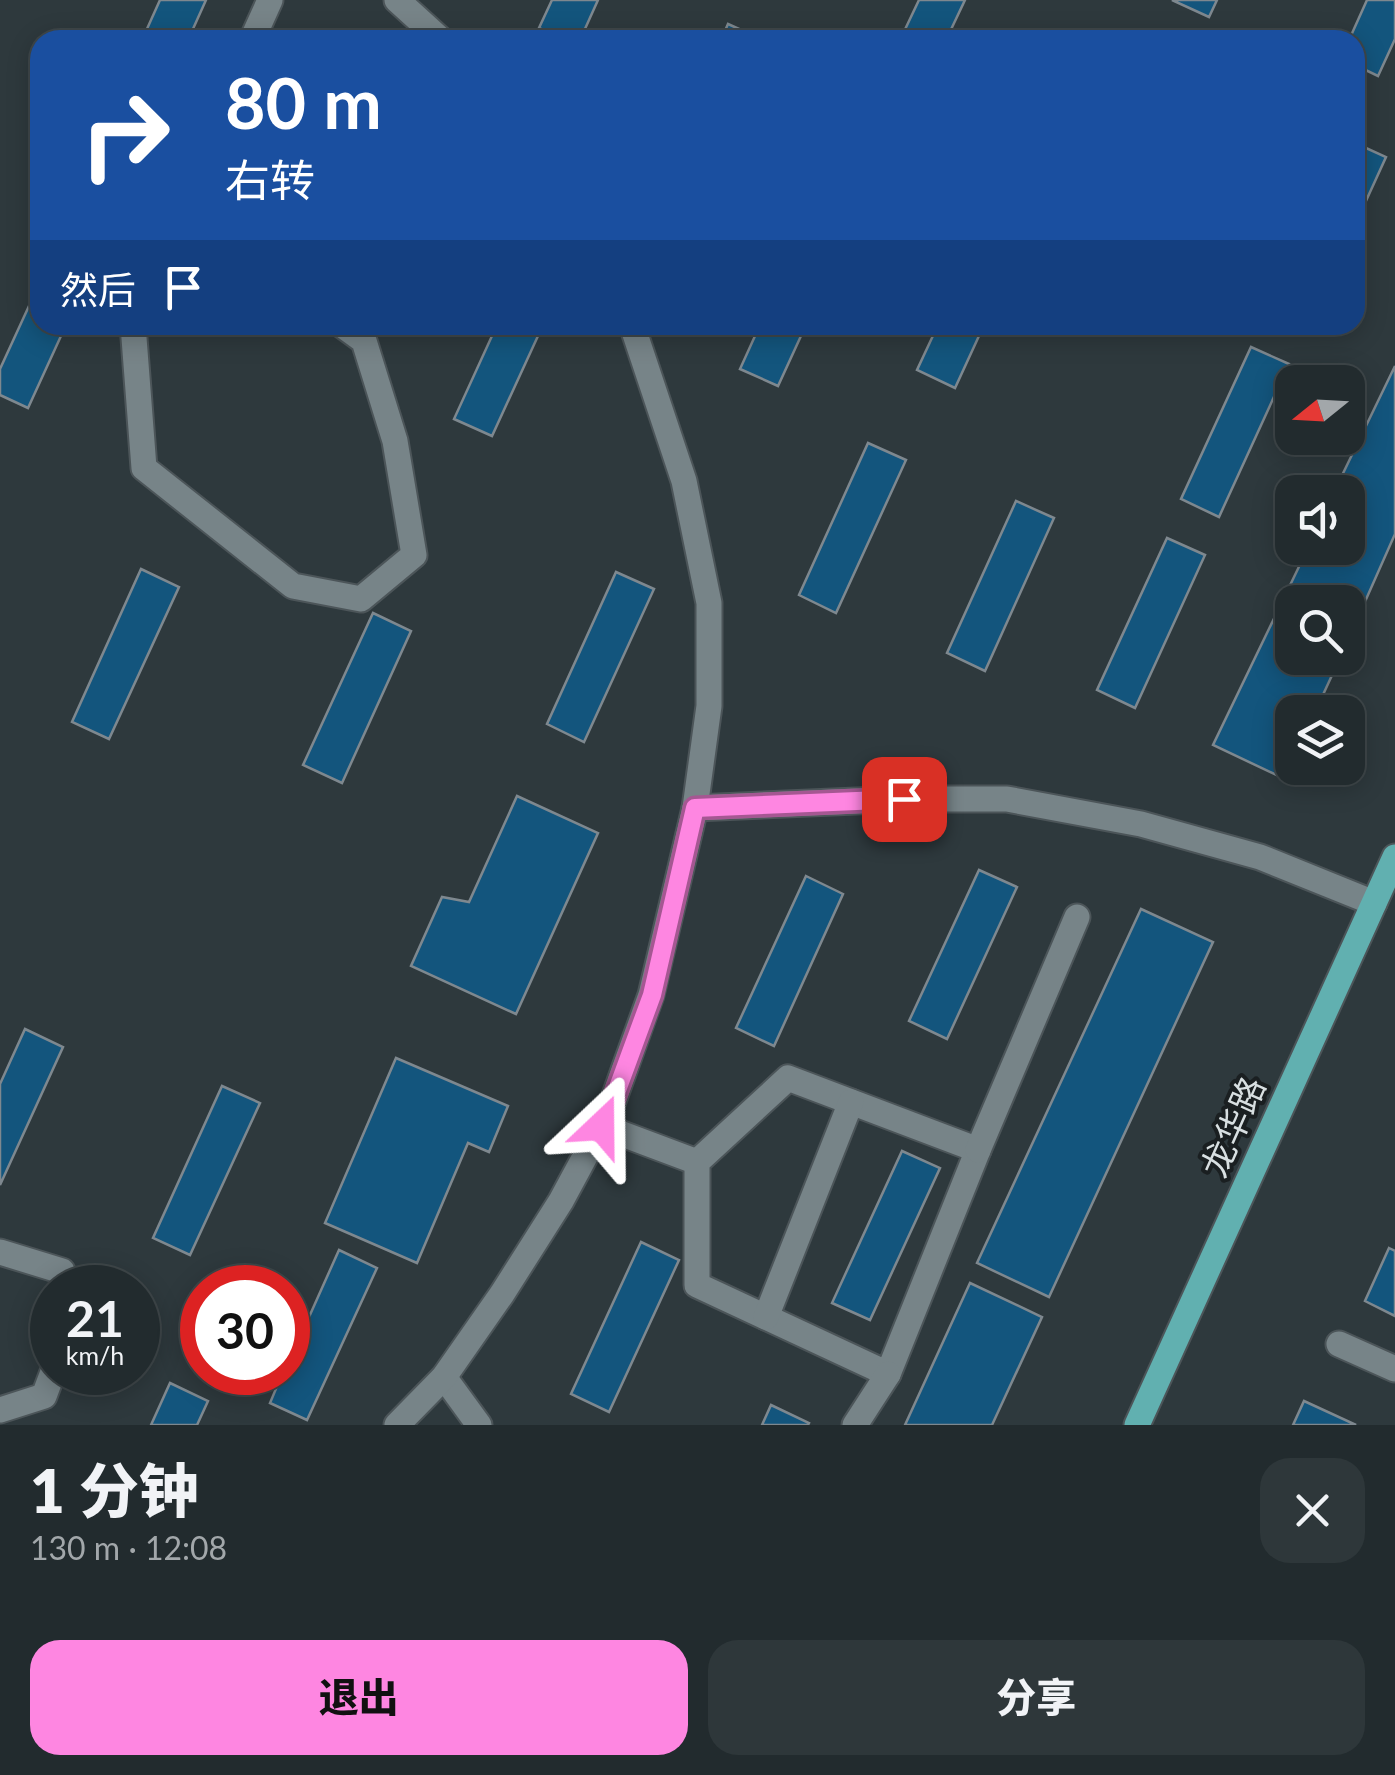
<!DOCTYPE html>
<html lang="zh">
<head>
<meta charset="utf-8">
<style>
	body { margin:0; font-family:Lato,"Noto Sans SC",sans-serif; background:#2e373a; color:#f1f3f6; height:100vh; display:flex; flex-direction:column; font-size:38px; white-space:nowrap }
	* { box-sizing:border-box; margin:0 }
	p { font-size:32px; color:#a2a7aa }
	.icon { flex:none; width:55px; height:55px; fill:none; stroke:currentColor; stroke-width:2; stroke-linecap:round; stroke-linejoin:round }
	.map { position:relative; height:1425px; overflow:hidden }
	.drawer { display:flex; flex-direction:column; background:#222b2e; flex:1 }
	.drawer>* { flex:none }
	.guide { position:absolute; left:30px; top:30px; width:1335px; height:305px; border-radius:30px; box-shadow:0 5px 25px #0003,0 0 0 2px #3f474a; background:#1a4fa0; color:#fff; overflow:hidden }
	.needle { width:65px; rotate:252deg }
	.tools { position:absolute; left:1275px; top:365px; display:grid; gap:20px }
	.tools a { display:grid; place-items:center; width:90px; height:90px; border-radius:20px; background:#222b2e; box-shadow:0 5px 25px #0003,0 0 0 2px #3f474a; font-size:50px }
	.speed { position:absolute; left:30px; top:1265px; display:flex; gap:20px; font-size:50px; font-weight:700; text-align:center }
	.speed>* { display:grid; place-content:center; width:130px; height:130px; border-radius:50%; background:#222b2e; box-shadow:0 5px 25px #0003,0 0 0 2px #3f474a; line-height:1 }
	.speed small { font-size:25px; font-weight:400 }
	.speed .limit { border:15px solid #d22; background:#fff; color:#111 }
	.pin { position:absolute; display:grid; place-items:center; width:85px; height:85px; color:#fff; margin:-42px; border-radius:20px; box-shadow:0 5px 15px #0006 }
	.me { position:absolute; width:110px; margin:-55px; rotate:23deg; stroke-linejoin:round; filter:drop-shadow(0 0 8px #0008) }
	.turn { display:flex; align-items:center; gap:35px; height:210px; padding:0 30px; font-size:45px }
	.turn .icon { width:130px; height:130px; stroke-width:2.5 }
	.turn b { display:block; font-size:70px; line-height:85px }
	.then { display:flex; align-items:center; height:95px; padding:0 30px; background:#0003; gap:20px; font-size:38px }
	.round { display:grid; place-items:center; flex:none; width:105px; height:105px; border-radius:30px; background:#2e373a }
	.summary { display:flex; align-items:center; justify-content:space-between; height:170px; padding:0 30px }
	h1 { font-size:60px; font-weight:800; line-height:75px }
	.action { display:flex; gap:20px; margin-top:auto; padding:20px 30px }
	.action a { flex:1; height:115px; border-radius:30px; background:#fe86e1; color:#111; font-size:40px; font-weight:800; line-height:115px; text-align:center }
	.action a+a { background:#2e373a; color:#f1f3f6 }
	.map>svg:first-child { display:block }
</style>
</head>
<body>
<div class="map">
<svg width="1395" height="1425" viewBox="0 0 1395 1425">
	<rect width="100%" height="100%" fill="#2e393d"/>
	<g fill="#13557d" stroke="#7e888f" stroke-width="2.5">
		<path d="M160,0H206L188,40H142Z"/>
		<path d="M552,0H598L580,40H564L539,28Z"/>
		<path d="M919,0H965L946,40H900Z"/>
		<path d="M1172,0H1217L1209,17Z"/>
		<path d="M1367,0H1395V39L1378,76L1355,65V40H1349Z"/>
		<path d="M728,24L764,40H721Z"/>
		<path d="M1355,143L1386,157L1355,225Z"/>
		<path d="M40,282V325H66L28,408L0,395V369Z"/>
		<path d="M497,325H543L492,436L454,419Z"/>
		<path d="M760,325H806L778,386L740,369Z"/>
		<path d="M938,325H984L955,388L917,370Z"/>
		<path d="M1251,347L1289,364L1219,517L1181,499Z"/>
		<path d="M1395,366V534L1348,640V602H1292V658H1340L1315,712H1292V763L1285,779L1213,745L1308,548H1348V492H1334Z"/>
		<path d="M868,443L906,460L836,613L799,595Z"/>
		<path d="M1016,501L1054,518L985,671L947,653Z"/>
		<path d="M1167,538L1205,555L1135,708L1097,690Z"/>
		<path d="M141,569L179,587L109,739L72,722Z"/>
		<path d="M616,572L654,589L584,742L547,724Z"/>
		<path d="M373,613L411,631L342,783L303,765Z"/>
		<path d="M517,796L598,833L516,1014L411,966L442,897L469,902Z"/>
		<path d="M979,870L1017,887L947,1039L909,1021Z"/>
		<path d="M806,876L843,894L774,1046L736,1028Z"/>
		<path d="M1141,909L1213,942L1049,1297L977,1263Z"/>
		<path d="M25,1029L63,1047L0,1185V1084Z"/>
		<path d="M396,1058L508,1106L489,1152L468,1143L417,1263L325,1223Z"/>
		<path d="M222,1086L260,1103L190,1255L153,1238Z"/>
		<path d="M902,1151L940,1168L870,1320L832,1303Z"/>
		<path d="M641,1242L679,1260L609,1412L571,1394Z"/>
		<path d="M1389,1248L1395,1251V1316L1365,1301Z"/>
		<path d="M339,1250L377,1268L307,1420L270,1403L283,1372H288V1364Z"/>
		<path d="M970,1283L1042,1317L992,1425H905Z"/>
		<path d="M170,1383L208,1401L197,1425H151Z"/>
		<path d="M1304,1401L1356,1425H1293Z"/>
		<path d="M771,1405L809,1423L808,1425H762Z"/>
	</g>
	<g fill="none" stroke-linecap="round" stroke-linejoin="round">
		<g stroke="#4c5559" stroke-width="29">
			<g id="minor">
				<path d="M397,0L441,40"/>
				<path d="M252,40L270,0"/>
				<path d="M133,325L144,468L293,586L361,599L414,555L395,441L364,341L342,325"/>
				<path d="M695,808L903,799H1007L1141,824L1260,857L1374,903"/>
				<path d="M601,1126L697,1162V1285L888,1374L978,1150L788,1078L697,1162"/>
				<path d="M978,1150L1077,917"/>
				<path d="M0,1252L62,1271L69,1288"/>
				<path d="M766,1317L851,1102"/>
				<path d="M1339,1344L1395,1369"/>
				<path d="M444,1377L479,1425"/>
				<path d="M0,1410L44,1396L53,1372"/>
				<path d="M397,1425L444,1377L502,1294L561,1201L609,1112L651,995L695,808L709,706V603L684,481L632,325"/>
				<path d="M855,1425L888,1374"/>
			</g>
		</g>
		<g stroke="#4c5559" stroke-width="29">
			<path id="major" d="M1137,1425L1395,857"/>
		</g>
		<use href="#minor" stroke="#778488" stroke-width="25"/>
		<use href="#major" stroke="#61b0b0" stroke-width="25"/>
	</g>
	<g fill="none" stroke-linecap="round" stroke-linejoin="round">
		<g stroke="#a55792" stroke-width="25">
			<path id="route" d="M601,1126L609,1112L652,995L695,808L904,799"/>
		</g>
		<use href="#route" stroke="#fe86e1" stroke-width="18"/>
	</g>
	<g text-anchor="middle" stroke-width="8" stroke-linejoin="round" paint-order="stroke">
		<g font-size="35" fill="#d8dfe1" stroke="#1a1f21">
			<text transform="translate(1234 1127) rotate(-66)" y="12">龙华路</text>
		</g>
	</g>
</svg>
<div class="tools">
<a><svg class="needle" viewBox="-14 -14 28 28"><path d="M0-13l5 13h-10z" fill="#e53935"/><path d="M0 13l5-13h-10z" fill="#a2a7aa"/></svg></a>
<a><svg class="icon" aria-label="sound" viewBox="0 0 24 24"><path d="M4 9h4l5-4v14l-5-4H4zM17 9q2 3 0 6"/></svg></a>
<a><svg class="icon" aria-label="search" viewBox="0 0 24 24"><circle cx="10" cy="10" r="6"/><path d="M15 15l6 6"/></svg></a>
<a><svg class="icon" aria-label="layers" viewBox="0 0 24 24"><path d="M12 4l9 5-9 5-9-5zM3 14l9 5 9-5"/></svg></a>
</div>
<div class="speed"><div>21<small>km/h</small></div><div class="limit">30</div></div>
<div class="pin" style="left:904px;top:799px;background:#d93025"><svg class="icon" aria-label="arrive" viewBox="0 0 24 24"><path d="M6 21V4h12l-3 4 3 4H6"/></svg></div>
<svg class="me" style="left:601px;top:1126px" viewBox="-20 -20 40 40"><path d="M0-17L14 15 0 8-14 15z" fill="#fe86e1" stroke="#fff" stroke-width="4"/></svg>
<div class="guide">
<div class="turn"><svg class="icon" aria-label="right" viewBox="0 0 24 24"><path d="M7 20v-9h11M14 6l5 5-5 5"/></svg><div><b>80 m</b>右转</div></div>
<div class="then">然后<svg class="icon" aria-label="arrive" viewBox="0 0 24 24"><path d="M6 21V4h12l-3 4 3 4H6"/></svg></div>
</div>
</div>
<section class="drawer">
<div class="summary"><div><h1>1 分钟</h1><p>130 m · 12:08</p></div><a class="round"><svg class="icon" aria-label="close" viewBox="0 0 24 24"><path d="M6 6l12 12M18 6L6 18"/></svg></a></div>
<div class="action"><a>退出</a><a>分享</a></div>
</section>
</body>
</html>
